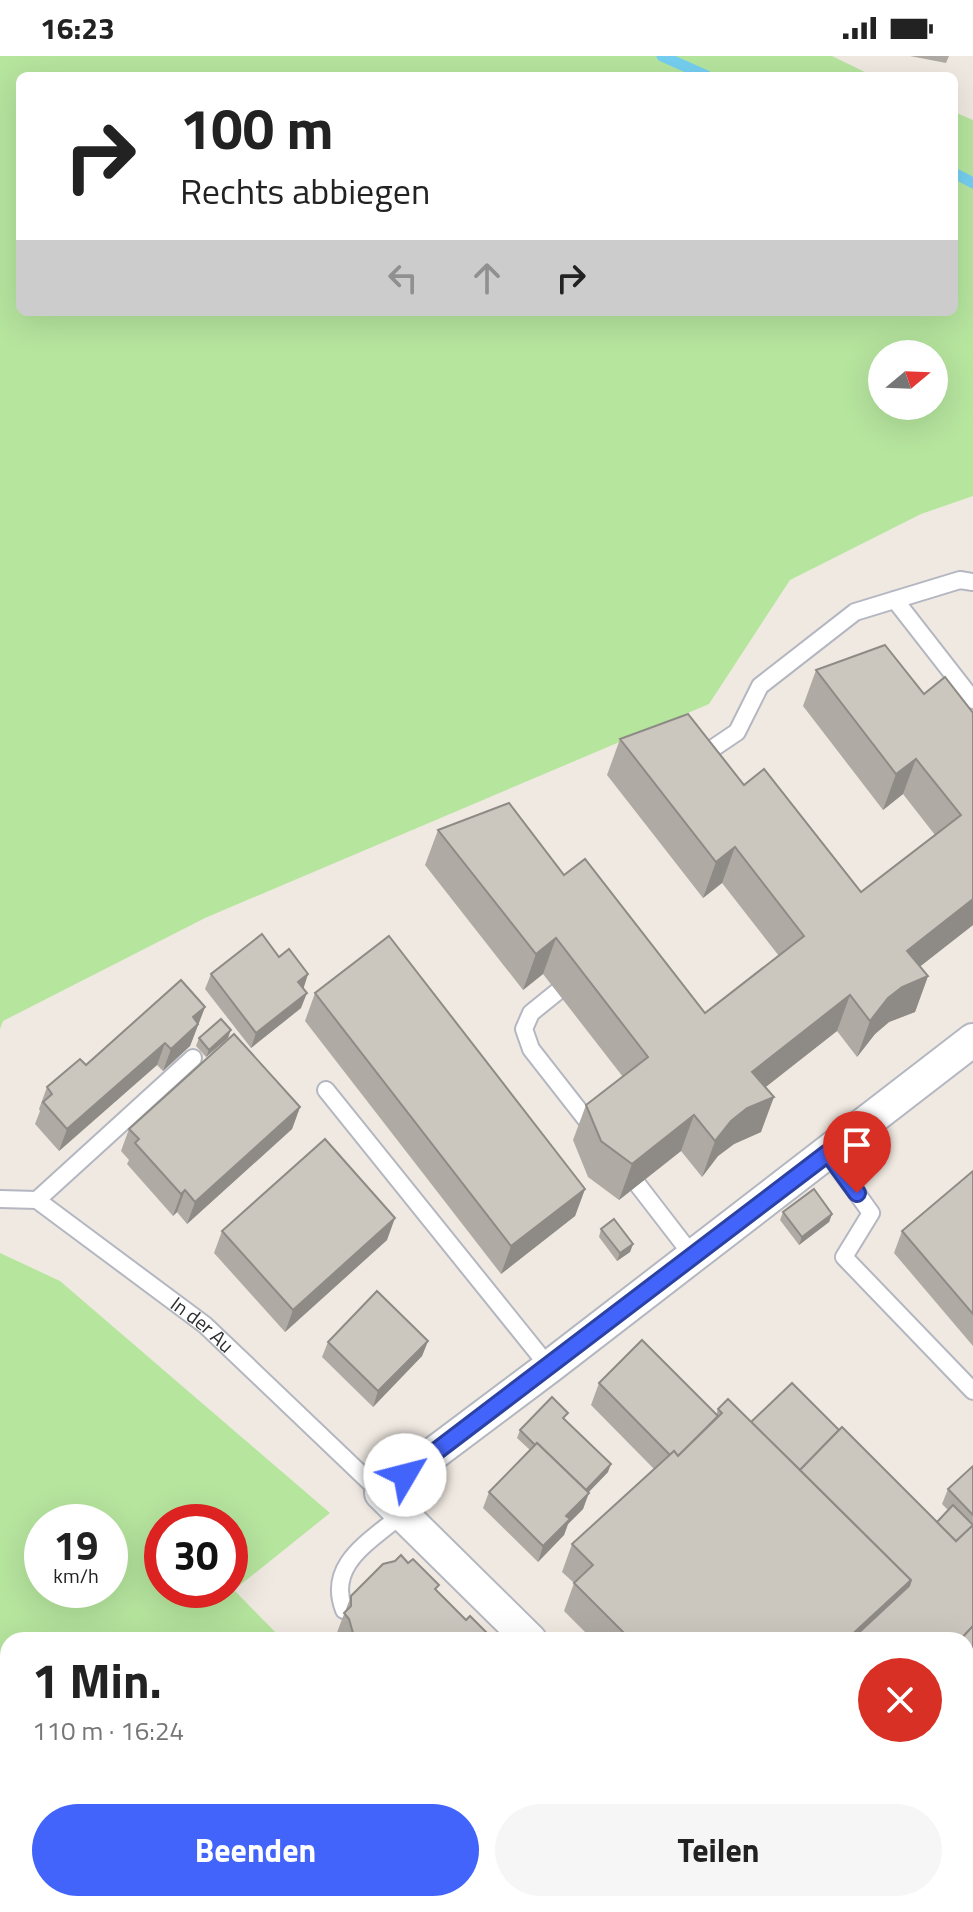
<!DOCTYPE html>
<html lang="de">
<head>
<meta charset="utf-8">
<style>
	body { margin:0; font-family:"Titillium Web",sans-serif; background:#f6f6f6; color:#222; height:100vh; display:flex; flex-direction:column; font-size:30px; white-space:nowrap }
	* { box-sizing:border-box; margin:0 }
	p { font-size:26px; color:#767676 }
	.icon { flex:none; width:44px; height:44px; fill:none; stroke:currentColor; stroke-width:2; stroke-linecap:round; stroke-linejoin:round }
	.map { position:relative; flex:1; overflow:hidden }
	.details { position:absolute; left:0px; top:1576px; width:974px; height:280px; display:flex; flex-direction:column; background:#fff; border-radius:24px 24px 0 0; box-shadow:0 8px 32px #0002 }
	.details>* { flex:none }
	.banner { position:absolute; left:16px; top:16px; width:942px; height:244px; border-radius:12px; box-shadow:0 8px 32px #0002; background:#fff; color:#222; overflow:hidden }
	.needle { width:52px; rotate:71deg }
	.fabs { position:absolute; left:868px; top:284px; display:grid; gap:16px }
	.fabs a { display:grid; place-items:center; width:80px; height:80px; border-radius:50%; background:#fff; box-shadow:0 8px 32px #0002; font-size:40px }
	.speed { position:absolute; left:24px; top:1448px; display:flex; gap:16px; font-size:40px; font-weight:700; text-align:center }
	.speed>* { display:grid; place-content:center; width:104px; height:104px; border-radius:50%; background:#fff; box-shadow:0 8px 32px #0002; line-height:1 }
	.speed small { font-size:20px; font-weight:400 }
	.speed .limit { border:12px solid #d22; background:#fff; color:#111 }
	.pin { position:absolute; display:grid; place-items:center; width:68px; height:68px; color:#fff; margin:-82px -34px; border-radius:50% 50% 50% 0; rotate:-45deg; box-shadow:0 0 8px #0007 }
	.pin .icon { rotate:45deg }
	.me { position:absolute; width:88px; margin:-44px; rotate:53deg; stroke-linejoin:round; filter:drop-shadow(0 0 6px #0008) }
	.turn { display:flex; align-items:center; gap:28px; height:168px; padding:0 32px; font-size:36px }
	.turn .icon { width:104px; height:104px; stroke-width:2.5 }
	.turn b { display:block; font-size:56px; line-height:68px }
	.lanes { display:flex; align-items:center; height:76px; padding:0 32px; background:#0003; justify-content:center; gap:40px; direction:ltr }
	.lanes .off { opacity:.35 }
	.round { display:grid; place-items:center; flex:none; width:84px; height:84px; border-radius:42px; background:#f6f6f6 }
	.overview { display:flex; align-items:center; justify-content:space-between; height:136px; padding:0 32px }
	h1 { font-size:48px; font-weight:700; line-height:60px }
	.action { display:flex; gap:16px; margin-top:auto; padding:16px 32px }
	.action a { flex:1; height:92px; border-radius:48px; background:#4264fb; color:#fff; font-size:32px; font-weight:700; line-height:92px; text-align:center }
	.action a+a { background:#f6f6f6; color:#222 }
	.status { display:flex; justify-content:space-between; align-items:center; height:56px; padding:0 40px; background:#fff; direction:ltr }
	.status svg { height:22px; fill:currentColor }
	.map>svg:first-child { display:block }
</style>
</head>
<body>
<div class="status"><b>16:23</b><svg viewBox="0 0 49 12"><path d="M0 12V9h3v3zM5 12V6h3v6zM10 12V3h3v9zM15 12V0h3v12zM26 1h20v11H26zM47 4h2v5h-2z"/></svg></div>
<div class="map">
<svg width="973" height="1856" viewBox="0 0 973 1856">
	<rect width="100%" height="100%" fill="#efe9e1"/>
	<g fill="#b6e59e" fill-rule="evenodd">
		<path d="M0,0H832L873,20H20V256H954V56L973,64V440L921,458L790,524L709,648L205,862L3,965L0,973ZM882,298H934V350H882Z"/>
		<path d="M0,1197L60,1225L330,1457L234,1534L283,1584H8V1848H492L497,1856H0ZM42,1466H110V1534H42ZM230,1466V1534H162V1466Z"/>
	</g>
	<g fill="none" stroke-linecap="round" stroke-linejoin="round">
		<g stroke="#75cff0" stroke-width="11">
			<path d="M662,0L707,20"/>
			<path d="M954,117L973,127"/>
		</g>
		<g stroke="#b4b7c1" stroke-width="20">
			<g id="lane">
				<path d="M895,544L973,644"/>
				<path d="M700,701L737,676L760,630L855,556L960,524L973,526"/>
				<path d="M557,936L531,957L524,973L531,993L592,1071"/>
				<path d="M326,1034L549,1311"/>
				<path d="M828,1097L871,1157L844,1201L973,1335"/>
				<path d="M638,1129L692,1199"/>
				<path id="s1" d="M0,1143L37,1144L205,1269L381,1437"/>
				<path d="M37,1144L193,1002"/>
				<path d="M344,1554C326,1508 371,1485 402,1458"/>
			</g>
		</g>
		<g stroke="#b4b7c1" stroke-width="36">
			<g id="street">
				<path d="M530,1584L381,1437L549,1311L973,984"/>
				<path d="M798,1848L806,1856"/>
			</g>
		</g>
		<use href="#lane" stroke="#fff" stroke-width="16"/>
		<use href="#street" stroke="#fff" stroke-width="32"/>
	</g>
	<g fill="#afaba4">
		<path d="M910,0H949L946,7Z"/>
		<path d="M816,614L924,638L973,657V869L920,910L928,920L915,956L889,966L875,978L857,1001L837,975L765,1031L761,1076L734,1088L718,1100L702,1121L681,1095L619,1144L588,1121L573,1084L586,1049L623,1021L543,918L523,934L425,809L438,774L564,819L705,957L779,900L722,827L703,842L607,719L620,683L744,729L861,836L935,779L903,738L883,754L803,650Z"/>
		<path d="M279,901L308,918L303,932L301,952L251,992L205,933L211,918Z"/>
		<path d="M315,937L585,1133L575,1160L501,1218L305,965Z"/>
		<path d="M205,951L190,990L163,1015L157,1009L59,1095L35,1068L40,1055L39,1053L47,1031L86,1009Z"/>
		<path d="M199,982H228L206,1001L196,990Z"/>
		<path d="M300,1051L292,1073L187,1168L177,1156L173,1160L127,1108L129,1104L121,1095L129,1073Z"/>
		<path d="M973,1115V1290L894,1197L902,1175Z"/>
		<path d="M783,1156L832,1158L829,1166L799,1189L780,1164Z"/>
		<path d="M601,1173L633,1188L630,1196L617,1205L599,1181Z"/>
		<path d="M222,1175L387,1184L285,1276L214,1197Z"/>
		<path d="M428,1285L422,1300L373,1351L322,1301L328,1286Z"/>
		<path d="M599,1327L716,1359L718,1353L751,1366L839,1374L937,1466L948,1454L942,1448L948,1433L973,1410V1768L966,1761V1584H593L564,1555L574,1527L562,1516L572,1488L654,1413L591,1349Z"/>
		<path d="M565,1364L608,1416L588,1437L583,1453L568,1468L564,1479L538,1506L483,1452L489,1436L530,1394L517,1382L520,1374Z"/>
		<path d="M408,1507L466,1564L494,1584H341L336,1579L351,1540Z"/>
		<path d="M529,1848H575L569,1856H534Z"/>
		<path d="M872,1848H907L900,1856H879Z"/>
		<path d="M577,1850L682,1856H575Z"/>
	</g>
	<g fill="#8e8b86">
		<path d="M916,703L903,738L883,754L896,718Z"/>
		<path d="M735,791L722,827L703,842L716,806Z"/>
		<path d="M973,843V869L894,931L907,895Z"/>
		<path d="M556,882L543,918L523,934L536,898Z"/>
		<path d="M308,918L303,934L298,926Z"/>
		<path d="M928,920L915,956L889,966L875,978L857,1001L870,965L888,942L902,931Z"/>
		<path d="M307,937L301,952L251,992L256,977Z"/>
		<path d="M850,939L837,975L739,1052L752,1016Z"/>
		<path d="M205,951L190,990L163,1015L171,993L193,961Z"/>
		<path d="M231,974L228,982L206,1001L209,994Z"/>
		<path d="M165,987L157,1009L59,1095L67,1073Z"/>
		<path d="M774,1041L761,1076L734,1088L718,1100L702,1121L715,1085L731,1065L747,1052Z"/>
		<path d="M300,1051L292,1073L187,1168L195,1146Z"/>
		<path d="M694,1059L681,1095L619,1144L632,1108Z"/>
		<path d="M585,1133L575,1160L501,1218L511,1190Z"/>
		<path d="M185,1134L177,1156L173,1160L181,1138Z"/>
		<path d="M832,1158L829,1166L799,1189L802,1181Z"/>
		<path d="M395,1162L387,1184L285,1276L293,1254Z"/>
		<path d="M633,1188L630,1196L617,1205L620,1197Z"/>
		<path d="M428,1285L422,1300L373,1351L378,1335Z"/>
		<path d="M611,1408L608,1416L581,1444L584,1436Z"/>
		<path d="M589,1437L583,1453L568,1468L564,1479L538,1506L543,1490L566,1460Z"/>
		<path d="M911,1524L901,1552L866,1584H846Z"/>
		<path d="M572,1848H575L574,1851L569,1856H564Z"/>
		<path d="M896,1848H907L900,1856H893Z"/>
	</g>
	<g fill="#cbc7bf" stroke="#8e8b86" stroke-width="2">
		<path d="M885,589L924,638L945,621L973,657V843L907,895L928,920L902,931L888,942L870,965L850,939L752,1016L774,1041L747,1052L731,1065L715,1085L694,1059L632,1108L601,1085L586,1049L648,1001L556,882L536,898L438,774L509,747L564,819L585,803L705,957L804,880L735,791L716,806L620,683L688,658L744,729L764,713L861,836L961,759L916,703L896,718L816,614Z"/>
		<path d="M262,878L279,901L289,893L308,918L298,926L307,937L256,977L211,918Z"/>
		<path d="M389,880L585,1133L511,1190L315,937Z"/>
		<path d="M181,924L205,951L193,961L198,968L171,993L165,987L67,1073L43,1046L52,1038L47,1031L80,1003L86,1009Z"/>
		<path d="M221,963L231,974L209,994L199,982Z"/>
		<path d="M234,978L300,1051L195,1146L185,1134L181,1138L135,1087L139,1083L129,1073Z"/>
		<path d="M325,1083L395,1162L293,1254L222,1175Z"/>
		<path d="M973,1115V1258L902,1175Z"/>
		<path d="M814,1133L832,1158L802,1181L783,1156Z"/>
		<path d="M614,1163L633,1188L620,1197L601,1173Z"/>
		<path d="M377,1235L428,1285L378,1335L328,1286Z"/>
		<path d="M642,1284L718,1360L678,1400L674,1395L670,1399L599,1327Z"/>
		<path d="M792,1327L839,1374L800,1414L751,1366Z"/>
		<path d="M552,1341L568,1357L563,1362L611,1408L586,1434L537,1387L535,1389L520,1374Z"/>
		<path d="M728,1343L911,1524L846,1584H631L574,1527L593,1509L572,1488L674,1395L678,1400L722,1357L718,1353Z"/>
		<path d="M842,1371L956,1485L973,1469V1570L960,1584H851L909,1530L911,1524L800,1414Z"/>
		<path d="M537,1387L589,1437L566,1460L570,1463L543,1490L489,1436Z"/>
		<path d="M973,1410V1459L948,1433Z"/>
		<path d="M953,1449L973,1469L956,1485L937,1466Z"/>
		<path d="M401,1499L408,1507L413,1503L439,1529L435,1533L466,1564L470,1560L494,1584H355L349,1563L344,1557L351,1550V1540L383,1508L395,1505Z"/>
		<path d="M973,1570V1730L966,1723V1584H960Z"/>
		<path d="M973,1823V1856H940L948,1848H966V1830Z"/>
		<path d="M536,1848H572L564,1856H541Z"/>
		<path d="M579,1848H674L682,1856H583L577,1850Z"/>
		<path d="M768,1848H784L786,1850L789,1848H795L803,1856H760Z"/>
	</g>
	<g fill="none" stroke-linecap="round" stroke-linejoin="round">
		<g stroke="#2b41a3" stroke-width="20">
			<path id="route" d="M405,1419L828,1097L857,1137"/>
		</g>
		<use href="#route" stroke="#4264fb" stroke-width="14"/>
	</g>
	<g text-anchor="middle" stroke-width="8" stroke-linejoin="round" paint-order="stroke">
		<g font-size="20" fill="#2e2e2e" stroke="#fff">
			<text dy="7" stroke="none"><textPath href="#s1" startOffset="244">In der Au</textPath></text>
		</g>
	</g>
</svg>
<div class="fabs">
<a><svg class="needle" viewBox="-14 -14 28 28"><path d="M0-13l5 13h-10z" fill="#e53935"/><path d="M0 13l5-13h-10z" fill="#767676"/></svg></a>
</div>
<div class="speed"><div>19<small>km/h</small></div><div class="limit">30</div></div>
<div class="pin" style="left:857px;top:1137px;background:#d93025"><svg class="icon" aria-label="arrive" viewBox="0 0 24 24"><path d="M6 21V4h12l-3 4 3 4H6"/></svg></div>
<svg class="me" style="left:405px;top:1419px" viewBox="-20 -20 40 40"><circle r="19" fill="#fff"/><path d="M0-13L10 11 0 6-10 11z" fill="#4264fb"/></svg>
<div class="banner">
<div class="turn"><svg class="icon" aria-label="right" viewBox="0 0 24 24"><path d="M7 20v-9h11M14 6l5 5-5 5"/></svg><div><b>100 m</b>Rechts abbiegen</div></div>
<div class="lanes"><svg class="icon off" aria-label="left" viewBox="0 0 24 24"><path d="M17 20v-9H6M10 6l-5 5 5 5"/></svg><svg class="icon off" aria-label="ahead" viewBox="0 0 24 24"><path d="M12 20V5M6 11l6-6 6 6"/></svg><svg class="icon" aria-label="right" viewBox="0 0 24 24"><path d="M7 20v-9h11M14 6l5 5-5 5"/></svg></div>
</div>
<section class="details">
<div class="overview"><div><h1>1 Min.</h1><p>110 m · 16:24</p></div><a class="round" style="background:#d93025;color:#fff"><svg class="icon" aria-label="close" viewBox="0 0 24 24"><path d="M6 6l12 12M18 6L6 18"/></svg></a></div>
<div class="action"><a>Beenden</a><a>Teilen</a></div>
</section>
</div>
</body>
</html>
